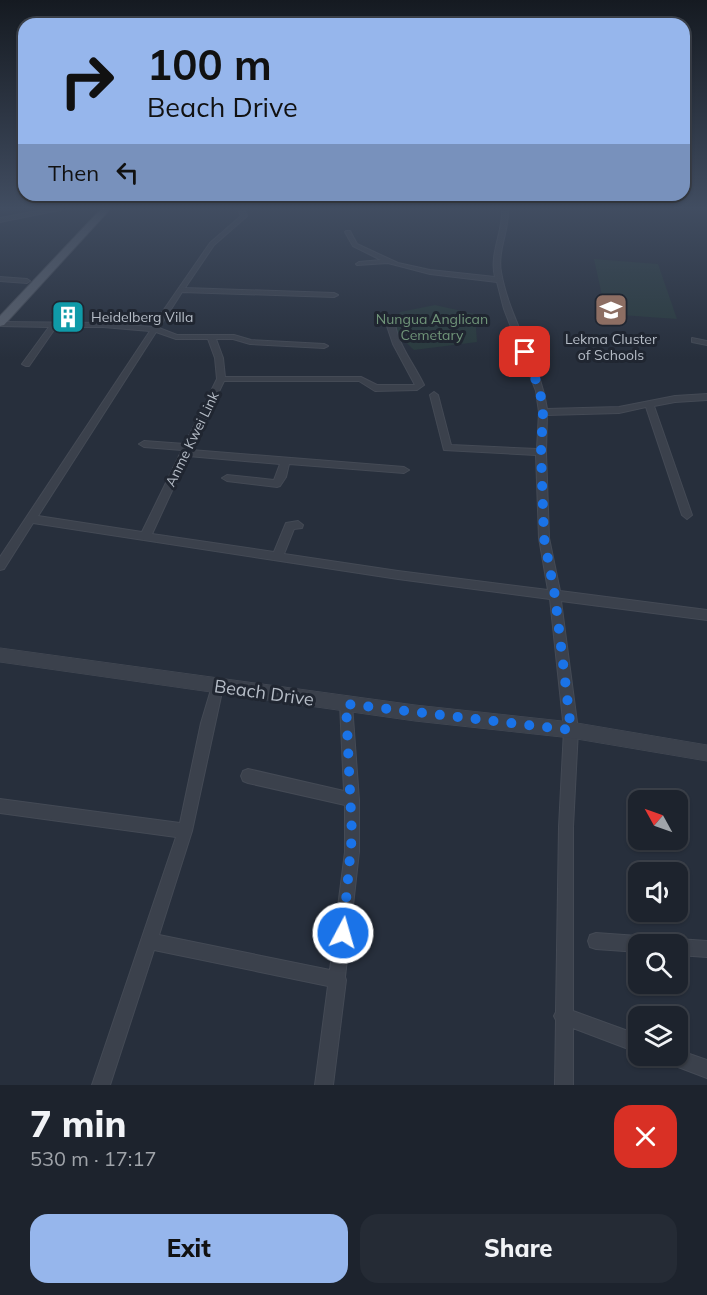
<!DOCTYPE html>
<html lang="en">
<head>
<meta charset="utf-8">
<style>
	body { margin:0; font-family:Mulish,sans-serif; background:#252b35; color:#f1f3f6; height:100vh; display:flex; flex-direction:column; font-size:22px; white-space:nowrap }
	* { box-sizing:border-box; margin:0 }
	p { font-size:20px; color:#a0a4aa }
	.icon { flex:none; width:33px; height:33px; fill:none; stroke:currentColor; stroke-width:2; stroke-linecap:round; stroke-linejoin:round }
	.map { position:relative; height:1085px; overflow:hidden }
	.side { display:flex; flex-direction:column; background:#1d232d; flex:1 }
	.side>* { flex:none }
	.banner { position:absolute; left:18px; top:18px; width:672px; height:183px; border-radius:18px; box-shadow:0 2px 4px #0004,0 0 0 2px #3b4049; background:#96b6ec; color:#111; overflow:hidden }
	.needle { width:39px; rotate:310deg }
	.buttons { position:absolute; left:628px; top:790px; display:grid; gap:12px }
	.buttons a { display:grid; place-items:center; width:60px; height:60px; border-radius:12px; background:#1d232d; box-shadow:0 2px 4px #0004,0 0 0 2px #3b4049; font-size:30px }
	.pin { position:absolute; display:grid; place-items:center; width:51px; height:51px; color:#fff; margin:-26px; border-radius:12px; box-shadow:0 3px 9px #0006 }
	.me { position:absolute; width:66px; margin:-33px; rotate:6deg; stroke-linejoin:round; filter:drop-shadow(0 0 4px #0008) }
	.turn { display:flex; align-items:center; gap:21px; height:126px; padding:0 30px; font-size:27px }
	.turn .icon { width:78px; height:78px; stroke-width:2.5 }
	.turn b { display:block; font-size:42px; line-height:51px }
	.then { display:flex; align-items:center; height:57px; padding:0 30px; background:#0003; gap:12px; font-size:22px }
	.round { display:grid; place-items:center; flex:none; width:63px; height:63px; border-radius:18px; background:#252b35 }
	.headline { display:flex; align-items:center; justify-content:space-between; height:102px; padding:0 30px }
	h1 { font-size:36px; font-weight:800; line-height:45px }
	.action { display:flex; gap:12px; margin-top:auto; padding:12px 30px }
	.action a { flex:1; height:69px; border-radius:18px; background:#96b6ec; color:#111; font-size:24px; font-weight:800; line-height:69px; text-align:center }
	.action a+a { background:#252b35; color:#f1f3f6 }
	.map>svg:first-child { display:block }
</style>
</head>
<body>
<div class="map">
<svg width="707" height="1085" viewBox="0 0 707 1085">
	<rect width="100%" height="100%" fill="#272f3c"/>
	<g fill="#293a3d">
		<path d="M594,259L658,264L677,319L606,314Z"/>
		<path d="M435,305L475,314L477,342L414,350L392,329L400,312Z"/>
	</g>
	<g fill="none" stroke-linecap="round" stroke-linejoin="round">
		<g stroke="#444a55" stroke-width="2">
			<g id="minor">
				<path d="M60,207H74L0,222V218Z"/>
				<path d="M237,207H243L247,216L214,245L185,288L334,293L338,295L334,297L182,292L159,328L177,335H234L251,340L324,344L328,346L324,348L250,344L233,339H216L223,358L225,377H361L377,385H415L393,344L387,326L386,317L390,315L394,317C396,343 413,362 424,385L417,390L375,391L359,381H224L191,450L404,467L409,470L404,473L289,464L286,477L280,486L277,487L227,481L222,478L227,475L274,480L280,464L188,456L152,534L274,552L286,523L298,521L303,525L302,528L294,529L284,554L398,571L548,590L539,538L536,455L444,450L430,395L434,392L438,395L451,445L537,449L539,412L536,391L504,309L497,282L430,274L388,263L357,265L356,264L359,262L381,260L353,246L345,232L346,231H350L357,244L398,263L430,270L495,277C489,253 504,231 502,207H508C510,229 497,250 501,272C509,319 540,361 547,409L619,407L675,396L707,394V400L675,402L654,406L692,515L687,519L682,515L646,407L619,413L547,415L546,452L549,538L560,591L707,610V620L561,601L578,730L573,827V1011L639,1035V1053L573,1028V1085H555L556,1020L554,1016L556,1012L559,827L564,730L550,599L398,579L33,523L4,569L0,570V557L150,331L103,327H56L29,366H26L22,364L49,327L0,326V322L103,323L152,327L210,243L241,216ZM156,332L176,339H208L215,358L217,379L185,444L144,441L139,444L144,447L182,450L142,532L38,516Z"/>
				<path d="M0,277L27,279L30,281L27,283L0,281Z"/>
				<path d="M692,338L707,341V345L692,342Z"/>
				<path d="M217,681L221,683L223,687L192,831L159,935L330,970L345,852V805L248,783L243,781L241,776L243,771L248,769L344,791L340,704L341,700L346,698L351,700L352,704L359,800V852L345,977L346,980L333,1085H315L328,986L154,950L110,1085H92L176,837L0,813V799L180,823L201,723L213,683Z"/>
				<path d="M596,933L652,937L658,939L660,945H639V952L596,949L590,947L588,941L590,935Z"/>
				<path d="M678,939L707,941V957L678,955V945H671L672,941Z"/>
				<path d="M678,1050L707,1060V1078L665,1062L662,1056H678Z"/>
			</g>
		</g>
		<g stroke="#444a55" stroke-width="1">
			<path id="tertiary" d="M0,648L415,705L571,722L707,745V761L571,738L415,721L0,662Z"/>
		</g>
		<g stroke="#444a55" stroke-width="2">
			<path id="primary" d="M103,207H112L4,325L0,326V316Z"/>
		</g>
		<use href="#minor" fill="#3b414c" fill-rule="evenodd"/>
		<use href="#tertiary" fill="#3b414c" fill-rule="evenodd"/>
		<use href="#primary" fill="#59606c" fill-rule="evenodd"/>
	</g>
	<path fill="#424c5a" d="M79,305L82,313L76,320H56L53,313Z"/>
	<path fill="#323b49" d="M79,305L82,313L76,320L73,313Z"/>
	<path fill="#4e5866" stroke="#5e6875" stroke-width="1.5" d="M60,304L79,305L73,313H53Z"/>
	<linearGradient id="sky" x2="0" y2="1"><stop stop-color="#151a21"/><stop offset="0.58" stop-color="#414d61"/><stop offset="1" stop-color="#414d61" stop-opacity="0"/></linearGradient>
	<rect width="707" height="359" fill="url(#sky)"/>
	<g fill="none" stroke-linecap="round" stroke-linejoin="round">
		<path stroke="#1a73e8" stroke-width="10" stroke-dasharray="0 18" d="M343,933L352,835L346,704L571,730L555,596L544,538L541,452L543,412L540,391L525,352"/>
	</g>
	<defs>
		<g id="school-square" transform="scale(1.725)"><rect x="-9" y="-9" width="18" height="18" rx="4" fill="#8d6e63" stroke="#202631"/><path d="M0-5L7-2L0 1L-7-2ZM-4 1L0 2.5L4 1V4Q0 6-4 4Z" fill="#fff"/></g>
		<g id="building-square" transform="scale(1.725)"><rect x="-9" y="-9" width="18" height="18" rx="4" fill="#0f9aa8" stroke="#202631"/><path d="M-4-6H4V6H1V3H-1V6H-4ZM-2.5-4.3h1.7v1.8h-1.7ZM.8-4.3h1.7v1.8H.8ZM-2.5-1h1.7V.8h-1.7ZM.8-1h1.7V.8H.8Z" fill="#fff"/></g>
	</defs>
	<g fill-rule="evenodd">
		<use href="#school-square" x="611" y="310"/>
		<use href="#building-square" x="68" y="317"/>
	</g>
	<g text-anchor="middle" stroke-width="6" stroke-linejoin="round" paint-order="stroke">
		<g font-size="14" fill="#b6bdc7" stroke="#202631" text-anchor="start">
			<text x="91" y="322">Heidelberg Villa</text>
			<text x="611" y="344" text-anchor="middle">Lekma Cluster<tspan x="611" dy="16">of Schools</tspan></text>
		</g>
		<g font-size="14" fill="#709579" stroke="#202631">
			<text x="432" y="324">Nungua Anglican<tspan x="432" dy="16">Cemetary</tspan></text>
		</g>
		<g font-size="14" fill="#b6bdc7" stroke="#202631">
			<text transform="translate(192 439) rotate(-64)" y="5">Anme Kwei Link</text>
		</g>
		<g font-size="18" fill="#b6bdc7" stroke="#202631">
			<text transform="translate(264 693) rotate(8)" y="6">Beach Drive</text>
		</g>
	</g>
</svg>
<div class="buttons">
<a><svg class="needle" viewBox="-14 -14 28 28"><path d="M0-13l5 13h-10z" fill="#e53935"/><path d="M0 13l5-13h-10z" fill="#a0a4aa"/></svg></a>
<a><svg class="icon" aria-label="sound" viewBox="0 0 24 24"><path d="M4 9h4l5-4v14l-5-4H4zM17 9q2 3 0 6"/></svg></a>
<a><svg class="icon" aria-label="search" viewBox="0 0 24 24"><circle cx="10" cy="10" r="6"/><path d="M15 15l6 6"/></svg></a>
<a><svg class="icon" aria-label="layers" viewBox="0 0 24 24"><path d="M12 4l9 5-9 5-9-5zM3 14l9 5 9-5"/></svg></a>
</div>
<div class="pin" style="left:525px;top:352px;background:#d93025"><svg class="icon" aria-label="arrive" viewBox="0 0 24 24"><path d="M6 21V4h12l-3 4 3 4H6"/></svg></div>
<svg class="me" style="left:343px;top:933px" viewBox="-20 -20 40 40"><circle r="17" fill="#1a73e8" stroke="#fff" stroke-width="3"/><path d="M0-11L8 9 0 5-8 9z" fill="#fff"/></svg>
<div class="banner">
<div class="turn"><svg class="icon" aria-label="right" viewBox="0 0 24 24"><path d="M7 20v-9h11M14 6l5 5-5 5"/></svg><div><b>100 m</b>Beach Drive</div></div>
<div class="then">Then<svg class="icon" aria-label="left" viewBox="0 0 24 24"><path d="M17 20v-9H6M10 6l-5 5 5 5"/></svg></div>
</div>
</div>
<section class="side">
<div class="headline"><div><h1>7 min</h1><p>530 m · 17:17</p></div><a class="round" style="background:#d93025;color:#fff"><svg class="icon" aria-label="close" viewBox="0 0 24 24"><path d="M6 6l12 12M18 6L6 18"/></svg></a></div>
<div class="action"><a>Exit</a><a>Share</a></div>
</section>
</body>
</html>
